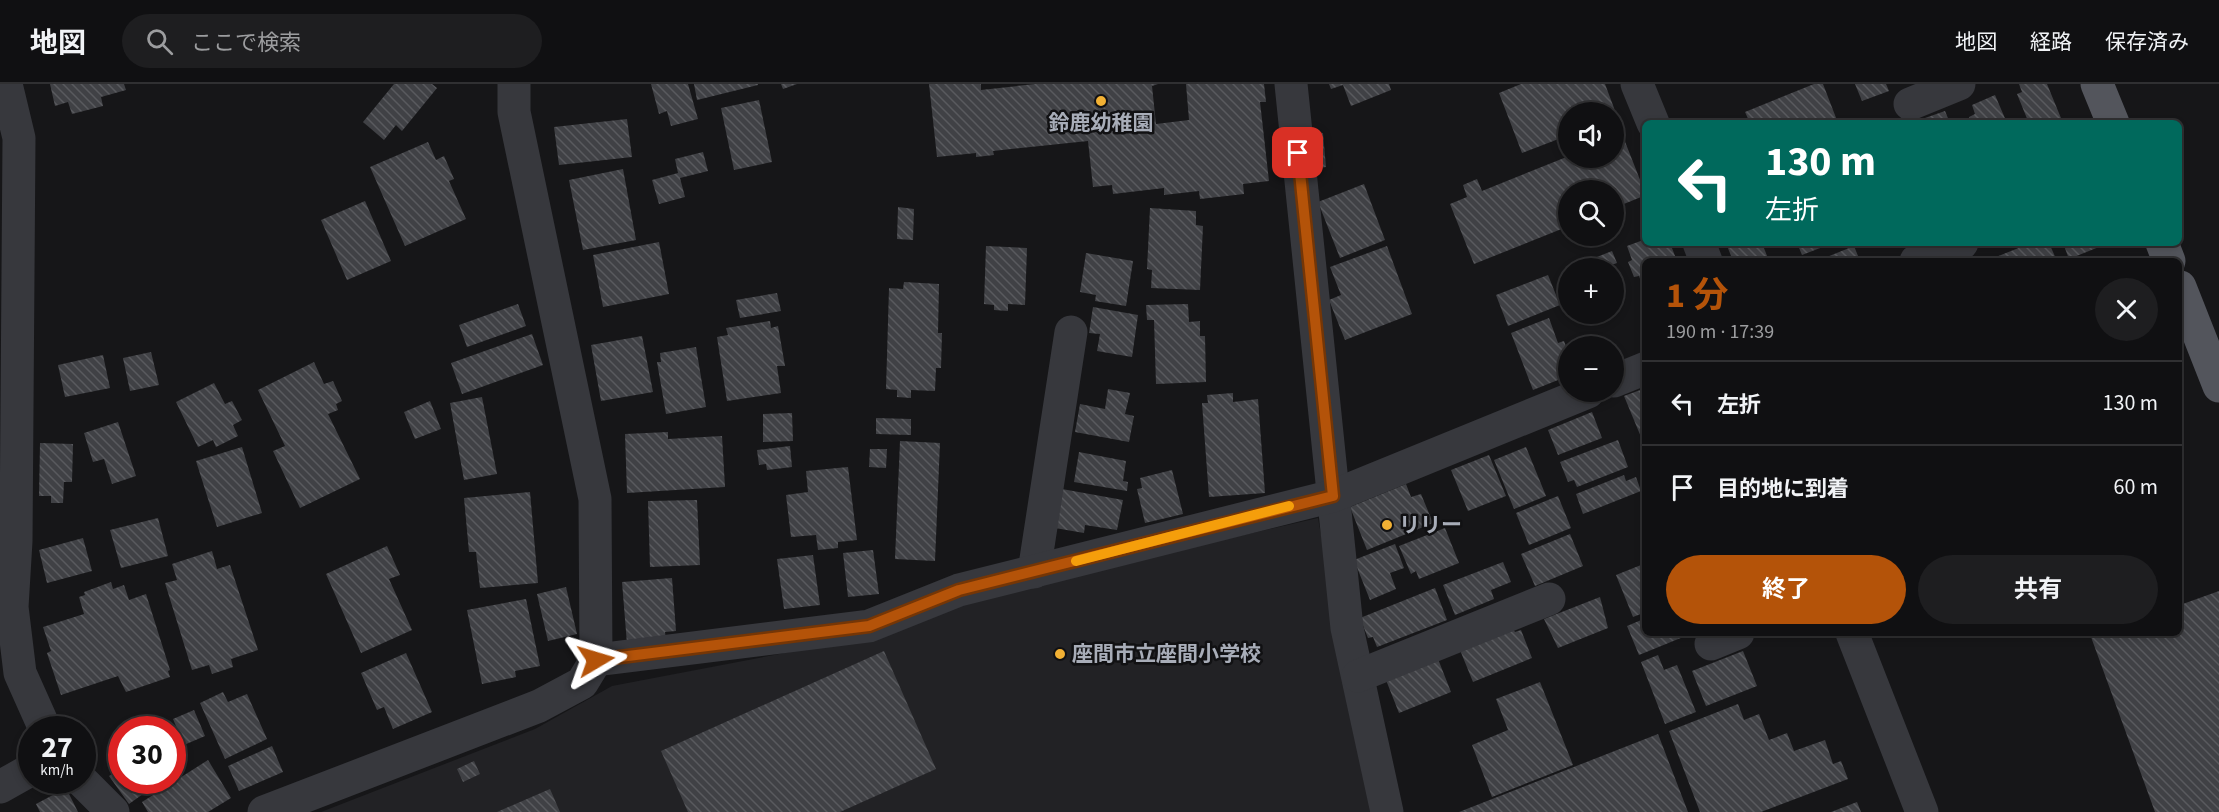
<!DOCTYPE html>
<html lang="ja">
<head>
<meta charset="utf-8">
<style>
	body { margin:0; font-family:"Source Sans 3","Noto Sans JP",sans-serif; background:#1e1e20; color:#f1f3f6; height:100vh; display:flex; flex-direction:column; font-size:22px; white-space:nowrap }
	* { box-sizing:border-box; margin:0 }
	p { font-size:20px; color:#9c9d9f }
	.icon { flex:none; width:33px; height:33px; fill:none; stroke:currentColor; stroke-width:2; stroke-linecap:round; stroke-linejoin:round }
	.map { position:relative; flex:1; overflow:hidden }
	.side { position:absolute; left:1642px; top:174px; width:540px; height:378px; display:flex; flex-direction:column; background:#101012; border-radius:9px; box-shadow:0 3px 9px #0003,0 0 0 2px #303032 }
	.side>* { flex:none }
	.guide { position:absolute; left:1642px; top:36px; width:540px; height:126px; border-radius:9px; box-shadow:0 3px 9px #0003,0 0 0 2px #303032; background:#00695c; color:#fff; overflow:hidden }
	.fabs { position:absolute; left:1558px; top:18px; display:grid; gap:12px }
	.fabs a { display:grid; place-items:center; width:66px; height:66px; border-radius:50%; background:#101012; box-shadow:0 3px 9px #0003,0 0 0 2px #303032; font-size:30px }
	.speed { position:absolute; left:18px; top:632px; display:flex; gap:12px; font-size:30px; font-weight:700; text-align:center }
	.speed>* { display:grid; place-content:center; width:78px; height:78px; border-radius:50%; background:#101012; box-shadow:0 3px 9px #0003,0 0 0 2px #303032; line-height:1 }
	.speed small { font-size:15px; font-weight:400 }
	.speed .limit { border:9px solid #d22; background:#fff; color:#111 }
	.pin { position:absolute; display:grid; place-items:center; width:51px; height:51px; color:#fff; margin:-26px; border-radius:12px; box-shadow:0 3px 9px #0006 }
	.me { position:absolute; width:66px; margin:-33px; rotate:83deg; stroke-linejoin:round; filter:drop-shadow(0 0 4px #0008) }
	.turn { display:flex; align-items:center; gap:21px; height:126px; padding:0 24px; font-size:27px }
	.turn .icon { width:78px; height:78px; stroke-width:2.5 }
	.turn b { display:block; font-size:42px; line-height:51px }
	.round { display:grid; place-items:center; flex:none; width:63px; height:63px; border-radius:32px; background:#1e1e20 }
	.head { display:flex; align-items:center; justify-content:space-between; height:102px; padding:0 24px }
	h1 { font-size:36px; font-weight:700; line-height:45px; color:#b45309 }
	.button { display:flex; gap:12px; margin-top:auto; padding:12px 24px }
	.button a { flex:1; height:69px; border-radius:36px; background:#b45309; color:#fff; font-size:24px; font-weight:700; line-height:69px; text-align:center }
	.button a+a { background:#1e1e20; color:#f1f3f6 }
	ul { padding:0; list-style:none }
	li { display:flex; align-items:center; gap:18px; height:84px; padding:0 24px; border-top:2px solid #303032 }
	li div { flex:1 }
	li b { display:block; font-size:22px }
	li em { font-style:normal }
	header { display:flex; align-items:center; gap:36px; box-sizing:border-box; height:84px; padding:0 30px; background:#101012; border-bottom:2px solid #303032 }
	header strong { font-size:28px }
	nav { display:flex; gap:33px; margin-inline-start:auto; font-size:21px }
	.search { width:420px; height:54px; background:#1e1e20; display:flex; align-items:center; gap:15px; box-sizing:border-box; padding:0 21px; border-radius:33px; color:#9c9d9f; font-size:22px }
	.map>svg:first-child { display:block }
</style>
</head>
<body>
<header>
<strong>地図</strong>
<div class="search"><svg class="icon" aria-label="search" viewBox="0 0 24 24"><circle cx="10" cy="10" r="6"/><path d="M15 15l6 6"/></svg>ここで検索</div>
<nav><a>地図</a><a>経路</a><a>保存済み</a></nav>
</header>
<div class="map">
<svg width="2219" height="728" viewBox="0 0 2219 728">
	<defs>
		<pattern id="building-back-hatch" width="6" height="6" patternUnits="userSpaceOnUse" patternTransform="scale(1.5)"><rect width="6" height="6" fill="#404145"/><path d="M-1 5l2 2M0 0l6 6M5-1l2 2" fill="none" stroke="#595a5e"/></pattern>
	</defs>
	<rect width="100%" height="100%" fill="#161618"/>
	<path fill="#222225" d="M1318,434L1332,513L1376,728H321L535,645L612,602L879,551L966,515Z"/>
	<g fill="url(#building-back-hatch)">
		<path d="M50,0H124L126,6L101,13L103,22L72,30L68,18L55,22Z"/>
		<path d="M394,0H432L437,4L402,47L396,41L384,56L363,38Z"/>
		<path d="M651,0H688L698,35L671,42L667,27L659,30Z"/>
		<path d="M694,0H758V1L697,16Z"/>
		<path d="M781,0H797L783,5Z"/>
		<path d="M929,0H981V6L1035,0H1158L1152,2L1156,40L1189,36L1186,0H1264L1266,18H1260L1269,97L1243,100L1244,110L1200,115L1199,107L1164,111V104L1113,110L1112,101L1093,103L1088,57L993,67L994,71L976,73V69L937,73Z"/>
		<path d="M1329,0H1389L1391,6L1351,22L1343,1L1331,5Z"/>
		<path d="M1521,0H1605L1617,32L1614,33V28H1569V51L1522,69L1499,9Z"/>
		<path d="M1814,0H1823L1838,39H1750L1745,28Z"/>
		<path d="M1855,0H1886L1889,7L1862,17Z"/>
		<path d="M2019,0H2047L2063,39L2028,37L2017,10L2022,8Z"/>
		<path d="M1995,11L2007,39H1971L1969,33L1975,30L1972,21Z"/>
		<path d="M759,16L772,78L734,86L721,24Z"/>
		<path d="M1945,27L1950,39H1927L1925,34Z"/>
		<path d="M627,35L632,73L559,81L554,43Z"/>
		<path d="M1323,49L1326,83L1314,85L1311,50Z"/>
		<path d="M1622,50L1646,111L1614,124V106H1569V142L1474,180L1450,120L1467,113L1463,101L1477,95L1482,107L1569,72L1614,74V54Z"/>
		<path d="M428,58L436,76L444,72L454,95L449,97L466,135L405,162L370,83Z"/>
		<path d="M703,68L708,87L680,94L685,113L659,120L652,96L678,89L675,75Z"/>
		<path d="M623,85L636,156L583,166L569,96Z"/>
		<path d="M1364,100L1385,156L1340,174L1318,118Z"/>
		<path d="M365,117L391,177L347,196L321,136Z"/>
		<path d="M898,123L914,125L913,156L897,155Z"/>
		<path d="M1150,124L1196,127V141L1203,142L1200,206L1151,204L1152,186L1147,185Z"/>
		<path d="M1646,155V159H1670L1677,177H1646V202L1643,203L1639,192L1634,193L1628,178L1632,176L1627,162Z"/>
		<path d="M659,158L669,210L603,223L593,171Z"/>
		<path d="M1726,159H1762L1769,177H1733Z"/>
		<path d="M1797,159H1833L1802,171Z"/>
		<path d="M2031,159H2049L2057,177H1997L1996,173Z"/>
		<path d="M2063,159H2109L2069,175Z"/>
		<path d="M986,162L1027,164L1025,221L1008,220V227L994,226V221L984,220Z"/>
		<path d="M1387,162L1412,230L1345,256L1329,216L1341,211L1330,183Z"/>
		<path d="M1854,162L1860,177H1817Z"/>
		<path d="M1612,167L1617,179L1603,184H1569Z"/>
		<path d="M1086,169L1133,177L1126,222L1095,217L1096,211L1080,208Z"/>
		<path d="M1548,191L1560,221L1508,242L1496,211Z"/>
		<path d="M904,198L939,200L938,249H942L941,284H936L935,307L911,306V314L897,313V306L886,305L889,204L903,205Z"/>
		<path d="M777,209L781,227L740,234L736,216Z"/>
		<path d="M1646,210V224H1645L1641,212Z"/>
		<path d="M518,220L526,242L467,263L459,241Z"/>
		<path d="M1188,220L1189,238L1200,237V252H1205L1206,298L1156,300L1154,236H1147L1146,221Z"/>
		<path d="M1093,223L1138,231L1132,273L1097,267L1100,250L1089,249Z"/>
		<path d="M1549,234L1558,259L1564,257L1569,271V282L1561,286L1563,294L1533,306L1511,249Z"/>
		<path d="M770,237L771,244L778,242L785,282H777L781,309L727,317L717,253L728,251L726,244Z"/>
		<path d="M532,250L543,281L462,310L451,279Z"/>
		<path d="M642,252L653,308L601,317L591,261Z"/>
		<path d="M696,263L706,323L666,330L657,278H661L660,269Z"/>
		<path d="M151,268L159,301L130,307L123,274Z"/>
		<path d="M103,271L110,304L65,313L58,281Z"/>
		<path d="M314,278L324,300L333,297L342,317L336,320L338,326L328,330L360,395L300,424L273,367L285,362L258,306Z"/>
		<path d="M214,299L225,320L232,317L242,336L233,341L238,352L216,363L213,356L198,363L176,318Z"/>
		<path d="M1108,305L1130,309L1125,330L1134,332L1129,358L1075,348L1080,320L1105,325Z"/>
		<path d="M1643,305L1646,312V351L1641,353L1624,312Z"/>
		<path d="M1233,309V318L1258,315L1265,409L1209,413L1202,319H1208L1207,311Z"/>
		<path d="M482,313L497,390L464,396L450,319Z"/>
		<path d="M430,317L441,345L415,355L404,328Z"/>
		<path d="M1592,328L1602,354L1558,371L1548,346Z"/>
		<path d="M792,329L793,357L763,358V330Z"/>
		<path d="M876,334L911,335V351L876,350Z"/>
		<path d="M118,338L136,392L112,400L104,375L93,378L84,349Z"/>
		<path d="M668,348V355L722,352L725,403L627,409L625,350Z"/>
		<path d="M1618,356L1628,383L1577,403L1574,396L1568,398L1560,378Z"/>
		<path d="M900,357L940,359L935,477L895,475Z"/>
		<path d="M40,359L73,360L72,398H64L63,419H51V412H39Z"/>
		<path d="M790,362L792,383L767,386L766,380L759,381L757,366Z"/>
		<path d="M242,363L262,429L217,443L196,377Z"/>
		<path d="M1526,363L1546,412L1514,425L1494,376Z"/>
		<path d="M870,365H887L886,384L869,383Z"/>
		<path d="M1079,368L1126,377L1123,397L1128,398L1127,407L1074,398Z"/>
		<path d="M1489,371L1506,412L1468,427L1451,386Z"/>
		<path d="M848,383L857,456L838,458V464L818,466L816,451L791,453L786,411L808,408L806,387Z"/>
		<path d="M1172,386L1183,430L1145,439L1137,405L1142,404L1140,394Z"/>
		<path d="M1624,391L1626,397L1636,393L1641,407L1583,430L1576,410Z"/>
		<path d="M1406,400L1411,413L1421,410L1433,439L1367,466L1350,423Z"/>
		<path d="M1062,405L1123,416L1117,446L1085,441L1084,449L1055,444Z"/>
		<path d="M530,408L538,499L480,504L476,468H469L464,414Z"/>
		<path d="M1558,412L1571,444L1529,461L1516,429Z"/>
		<path d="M697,416L700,481L650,483L648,417Z"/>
		<path d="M158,434L168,472L121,484L110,446Z"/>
		<path d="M1445,444L1459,479L1419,495L1416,487L1411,490L1399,462Z"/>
		<path d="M1570,450L1583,482L1535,502L1521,470Z"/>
		<path d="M83,454L92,487L47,499L39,466Z"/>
		<path d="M1395,460L1404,484L1390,489L1396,505L1370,516L1354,476Z"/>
		<path d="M387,462L400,491L389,495L412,546L361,569L326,490Z"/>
		<path d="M873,466L879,510L848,513L843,469Z"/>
		<path d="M212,467L217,485L230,481L258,566L231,575L233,583L212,590L209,581L192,586L165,499L177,496L172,480Z"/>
		<path d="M813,471L820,521L784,525L777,475Z"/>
		<path d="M1503,478L1511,498L1491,506L1494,515L1455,531L1443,501Z"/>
		<path d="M1646,479V528L1633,533L1616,491Z"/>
		<path d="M672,494L676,547L665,548L666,557L627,560L622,498Z"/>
		<path d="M111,498L113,505L124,501L129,516L146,510L170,586L168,587L170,593L126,608L118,592L61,611L47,569L51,567L43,543L84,530L79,513L85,511L84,508Z"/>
		<path d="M566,503L577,550L548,557L537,510Z"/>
		<path d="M1435,504L1447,536L1377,563L1373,553L1368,554L1360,534Z"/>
		<path d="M2219,507V728H2155L2091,553L2103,549H2180V521Z"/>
		<path d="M1600,513L1608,544L1558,564L1544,535Z"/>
		<path d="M526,515L540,582L515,587L516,593L482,600L467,526Z"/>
		<path d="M1646,534V549H1693L1639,571L1627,542Z"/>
		<path d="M1513,545L1515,548L1521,546L1532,574L1473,598L1460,566Z"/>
		<path d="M884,567L936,685L840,728H688L661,667Z"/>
		<path d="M1743,567L1757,602L1706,622L1692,587Z"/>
		<path d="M406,569L432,628L393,645L384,623L377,626L361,589Z"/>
		<path d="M1658,571L1664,586L1677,581L1696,628L1665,640L1641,578Z"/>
		<path d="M1438,575L1451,608L1399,629L1386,596Z"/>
		<path d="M1540,598L1573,681L1492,713L1472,661L1508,646L1496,615Z"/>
		<path d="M223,608L228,618L247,610L267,655L225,675L200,619Z"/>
		<path d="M1738,620L1744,636L1759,630L1769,656L1787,649L1794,667L1825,656L1833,680L1841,677L1848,695L1761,728H1700L1669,647Z"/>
		<path d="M194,626L205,652L184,661L173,635Z"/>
		<path d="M1658,650L1688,728H1459Z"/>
		<path d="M272,662L283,688L239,707L228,682Z"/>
		<path d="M208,676L231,714L208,728H148L142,718Z"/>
		<path d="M474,677L480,690L463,698L457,685Z"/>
		<path d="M122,683V696H154L157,700L129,720L109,692Z"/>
		<path d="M66,704L78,728H40L36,720Z"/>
		<path d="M550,705L560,728H497Z"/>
		<path d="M1857,718L1861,728H1831Z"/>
	</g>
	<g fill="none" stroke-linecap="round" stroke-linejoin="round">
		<g stroke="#37383d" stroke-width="33">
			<path d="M6,0L19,54L16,457L12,523L20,589L45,645"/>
			<path d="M1291,0L1347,544L1387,728"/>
			<path d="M1637,0L1653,39"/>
			<path d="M1910,20L1959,0"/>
			<path d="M1699,159L1706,177"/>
			<path d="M1916,177L1962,159"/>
			<path d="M1614,297L1646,284"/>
			<path d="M1034,488L1071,248"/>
			<path d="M1852,549L1922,728"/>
			<path d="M1711,560L1738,549"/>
			<path d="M596,576L869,542L959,506L1333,412L1588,308"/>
			<path d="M1358,592L1549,515"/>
			<path d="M81,696L113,728"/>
			<path d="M0,703L32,685"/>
			<path d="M264,728L539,622L582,599L596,576L595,415L514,28V0"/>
		</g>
		<g stroke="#53555c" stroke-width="33">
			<path d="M2097,0L2113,39"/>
			<path d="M2162,159L2169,177"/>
			<path d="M2180,203L2219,302"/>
		</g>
	</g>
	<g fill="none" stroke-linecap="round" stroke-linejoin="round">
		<g stroke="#753606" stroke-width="15">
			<path id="route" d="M596,576L869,542L959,506L1333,412L1298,69"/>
		</g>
		<use href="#route" stroke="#b45309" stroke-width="10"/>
		<path stroke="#f59e0b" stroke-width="10" d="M1076,477L1289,422"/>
	</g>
	<g fill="#f2b134" stroke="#111113" stroke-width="2">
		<circle cx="1101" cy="17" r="6"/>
		<circle cx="1387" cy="441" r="6"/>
		<circle cx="1060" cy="570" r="6"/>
	</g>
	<g text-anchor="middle" stroke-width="5" stroke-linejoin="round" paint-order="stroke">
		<g font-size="21" font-weight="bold" fill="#a8adb8" stroke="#111113" text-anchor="start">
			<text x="1101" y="46" text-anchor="middle">鈴鹿幼稚園</text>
			<text x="1399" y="448">リリー</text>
			<text x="1072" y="577">座間市立座間小学校</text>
		</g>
	</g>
</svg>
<div class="fabs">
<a><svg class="icon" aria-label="sound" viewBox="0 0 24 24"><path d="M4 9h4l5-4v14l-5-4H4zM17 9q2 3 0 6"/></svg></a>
<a><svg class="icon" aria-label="search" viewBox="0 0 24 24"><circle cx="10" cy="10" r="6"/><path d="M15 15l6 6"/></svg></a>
<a>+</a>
<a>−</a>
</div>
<div class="speed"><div>27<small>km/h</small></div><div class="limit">30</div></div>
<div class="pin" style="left:1298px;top:69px;background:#d93025"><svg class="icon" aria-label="arrive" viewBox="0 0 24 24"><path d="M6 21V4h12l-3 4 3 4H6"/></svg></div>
<svg class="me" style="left:596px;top:576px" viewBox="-20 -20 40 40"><path d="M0-17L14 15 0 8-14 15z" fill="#b45309" stroke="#fff" stroke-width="4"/></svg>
<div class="guide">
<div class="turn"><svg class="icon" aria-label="left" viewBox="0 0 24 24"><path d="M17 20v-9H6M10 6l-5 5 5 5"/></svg><div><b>130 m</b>左折</div></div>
</div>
<section class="side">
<div class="head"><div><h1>1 分</h1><p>190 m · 17:39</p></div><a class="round"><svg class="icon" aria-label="close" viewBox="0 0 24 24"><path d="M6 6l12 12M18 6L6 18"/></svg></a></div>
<ul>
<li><svg class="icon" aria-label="left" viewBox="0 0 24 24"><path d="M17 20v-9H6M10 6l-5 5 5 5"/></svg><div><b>左折</b></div><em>130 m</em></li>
<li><svg class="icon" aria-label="arrive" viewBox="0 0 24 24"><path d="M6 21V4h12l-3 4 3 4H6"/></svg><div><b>目的地に到着</b></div><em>60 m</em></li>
</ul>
<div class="button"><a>終了</a><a>共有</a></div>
</section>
</div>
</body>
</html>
